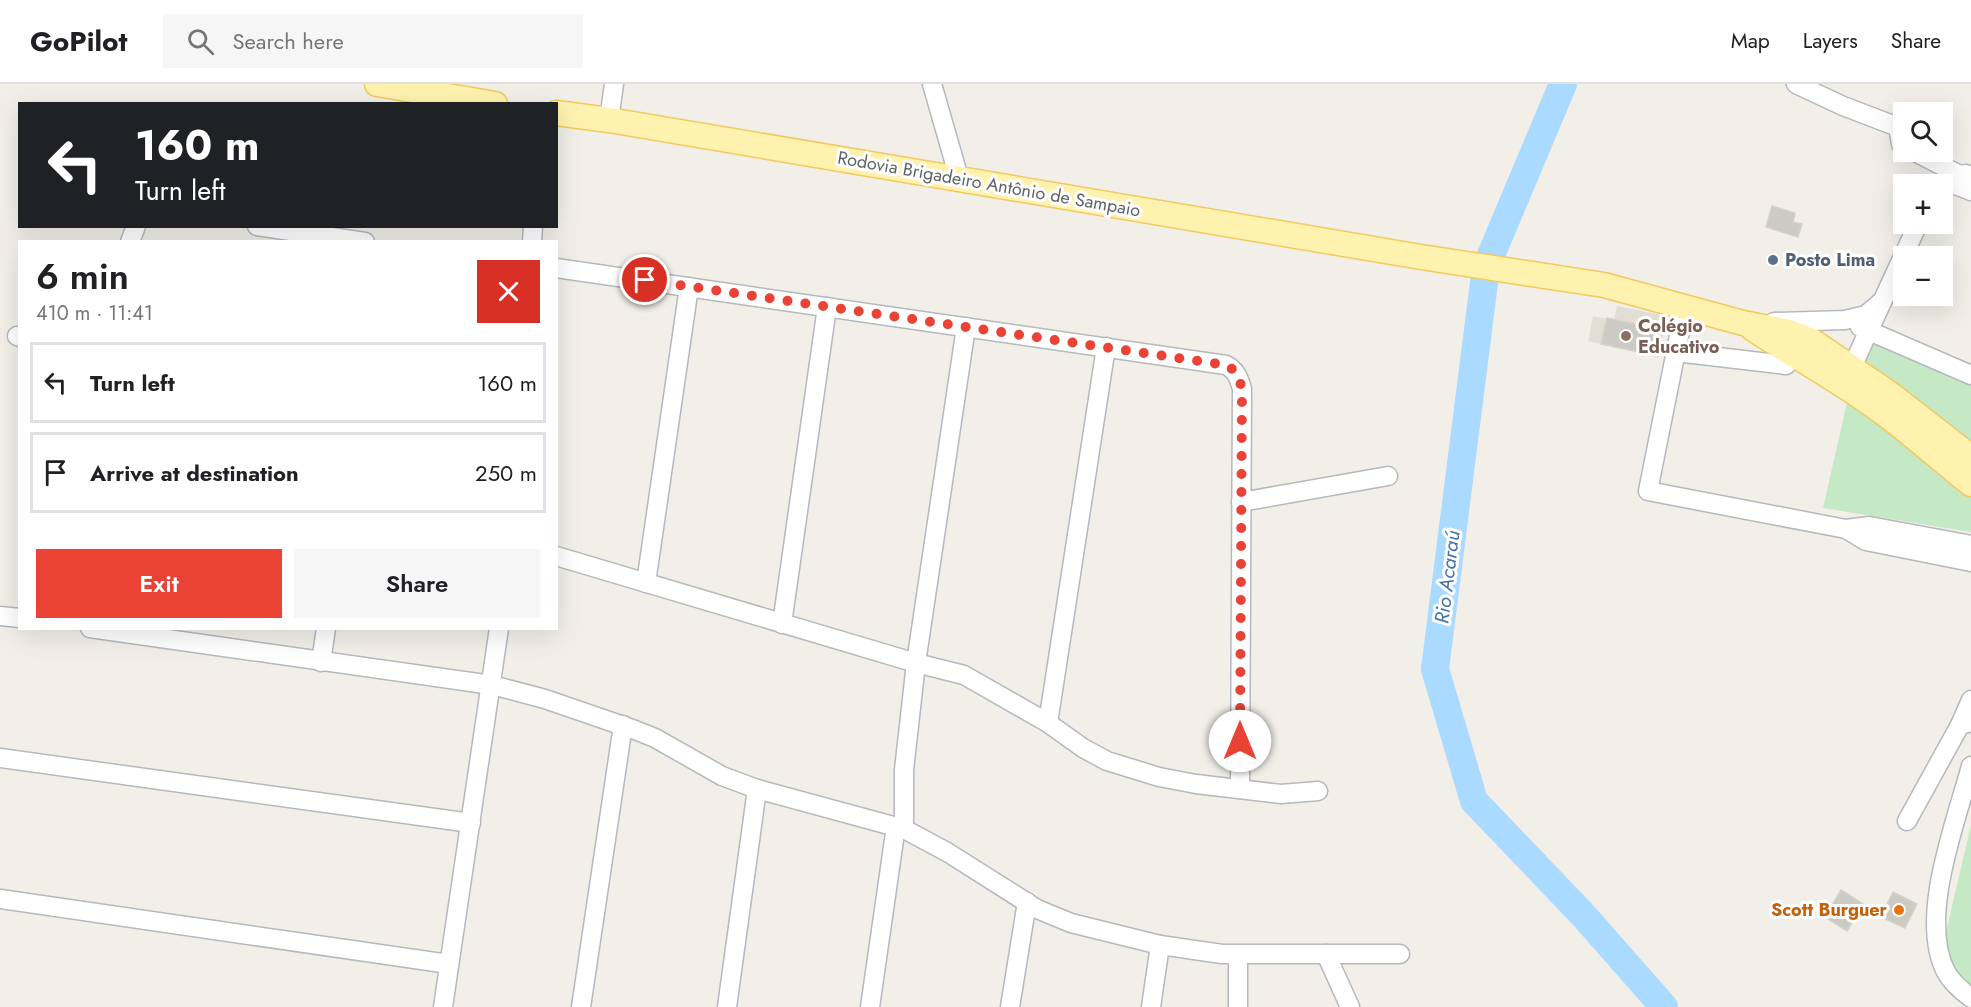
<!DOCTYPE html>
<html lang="en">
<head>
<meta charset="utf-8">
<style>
	body { margin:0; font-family:Jost,sans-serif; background:#f6f6f6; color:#202124; height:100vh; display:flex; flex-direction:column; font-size:22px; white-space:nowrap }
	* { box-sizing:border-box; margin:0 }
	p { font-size:20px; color:#757577 }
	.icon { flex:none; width:33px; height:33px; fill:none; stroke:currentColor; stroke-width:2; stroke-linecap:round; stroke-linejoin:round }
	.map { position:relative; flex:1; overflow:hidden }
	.panel { position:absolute; left:18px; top:156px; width:540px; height:390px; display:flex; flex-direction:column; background:#fff; border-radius:0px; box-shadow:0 6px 24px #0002 }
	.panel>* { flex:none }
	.hud { position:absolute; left:18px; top:18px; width:540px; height:126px; border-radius:0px; box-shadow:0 6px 24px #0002; background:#202124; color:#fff; overflow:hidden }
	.buttons { position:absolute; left:1893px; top:18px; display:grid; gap:12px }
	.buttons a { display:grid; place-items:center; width:60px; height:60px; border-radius:0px; background:#fff; box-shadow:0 6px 24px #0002; font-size:30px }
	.pin { position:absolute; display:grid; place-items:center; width:51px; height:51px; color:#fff; margin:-26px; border:3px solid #fff; border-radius:50%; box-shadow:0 2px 6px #0007 }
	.me { position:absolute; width:66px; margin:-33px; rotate:0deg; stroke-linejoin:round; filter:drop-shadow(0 0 4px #0008) }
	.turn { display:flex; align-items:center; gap:21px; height:126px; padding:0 18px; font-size:27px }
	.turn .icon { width:78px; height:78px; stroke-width:2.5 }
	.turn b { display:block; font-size:42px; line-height:51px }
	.round { display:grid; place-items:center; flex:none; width:63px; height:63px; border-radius:0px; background:#f6f6f6 }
	.headline { display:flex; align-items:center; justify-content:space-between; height:102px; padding:0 18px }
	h1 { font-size:36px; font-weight:600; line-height:45px }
	.cta { display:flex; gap:12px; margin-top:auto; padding:12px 18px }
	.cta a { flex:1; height:69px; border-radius:0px; background:#ea4335; color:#fff; font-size:24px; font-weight:600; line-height:69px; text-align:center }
	.cta a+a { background:#f6f6f6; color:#202124 }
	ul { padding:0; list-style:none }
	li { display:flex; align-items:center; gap:18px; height:81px; margin:0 12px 9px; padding:0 6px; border:3px solid #e0e0e0; border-radius:0px }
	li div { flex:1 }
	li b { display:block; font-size:22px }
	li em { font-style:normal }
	header { display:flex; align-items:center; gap:36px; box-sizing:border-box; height:84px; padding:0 30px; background:#fff; border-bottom:2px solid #e0e0e0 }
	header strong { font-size:28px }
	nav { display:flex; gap:33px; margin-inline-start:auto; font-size:21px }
	.search { width:420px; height:54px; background:#f6f6f6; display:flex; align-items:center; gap:15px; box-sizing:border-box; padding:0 21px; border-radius:0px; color:#757577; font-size:22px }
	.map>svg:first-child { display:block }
</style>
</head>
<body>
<header>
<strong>GoPilot</strong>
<div class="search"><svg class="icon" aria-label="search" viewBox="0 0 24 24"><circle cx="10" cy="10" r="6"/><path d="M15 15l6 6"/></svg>Search here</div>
<nav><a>Map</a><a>Layers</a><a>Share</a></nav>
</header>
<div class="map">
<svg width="1971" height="923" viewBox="0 0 1971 923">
	<rect width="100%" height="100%" fill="#f1efe8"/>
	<path fill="#e1ded6" d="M1617,222L1666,232L1658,272L1588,257L1593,232L1614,236Z"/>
	<g fill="#c5e8c5">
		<path d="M1860,249L1971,293V367L1850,270Z"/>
		<path d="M1849,310L1971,409V448L1823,424Z"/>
		<path d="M1971,741V906L1952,885L1944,857Z"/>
	</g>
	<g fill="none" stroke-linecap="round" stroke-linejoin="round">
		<path stroke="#aadaff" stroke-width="28" d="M1563,0L1486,183L1435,585L1474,717L1584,832L1664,923"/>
	</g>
	<g fill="#cccac5" stroke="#d6d1c6" stroke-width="1.5">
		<path d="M1772,122L1795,129L1793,138L1802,140L1798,153L1766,143Z"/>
		<path d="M1607,234L1663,246L1658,272L1601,260Z"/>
		<path d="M1841,806L1863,820L1847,847L1825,833Z"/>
		<path d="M1893,808L1917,820L1905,844L1881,833Z"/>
	</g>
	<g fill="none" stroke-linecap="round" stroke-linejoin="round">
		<g stroke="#b5b8bc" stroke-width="21">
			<g id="minor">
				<path d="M932,0L959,94"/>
				<path d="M1796,0L1843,22L1898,43L1901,60L1904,61"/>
				<path d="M609,36L614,0"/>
				<path d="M1915,68L1960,91"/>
				<path d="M1945,97L1971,107"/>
				<path d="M1939,100L1960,91L1966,90"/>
				<path d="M257,142L365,158"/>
				<path d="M130,158L136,142"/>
				<path d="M532,158L533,142"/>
				<path d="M556,184L1226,281C1236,286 1239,294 1242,305L1240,705"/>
				<path d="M1685,222L1648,407L1846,445L1869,442L1971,461"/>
				<path d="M1774,238L1845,236L1866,231L1881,218"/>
				<path d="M1860,243L1971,291"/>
				<path d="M17,252L20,253"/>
				<path d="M1676,268L1786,281L1794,271"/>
				<path d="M1852,283L1918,140"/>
				<path d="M1241,418L1388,392"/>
				<path d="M1846,445L1866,457L1971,478"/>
				<path d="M556,472L916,579L964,591L1048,639L1083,664L1107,677L1159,693L1196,700L1281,710L1318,707"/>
				<path d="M646,499L689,203"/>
				<path d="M0,532L20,534"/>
				<path d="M782,540L827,223"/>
				<path d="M90,544L492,601L545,615L635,646L655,654L722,692L757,705L904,745L947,768L1037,825L1071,839L1160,861L1222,870H1400"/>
				<path d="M321,578L326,544"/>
				<path d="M1048,639L1106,263"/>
				<path d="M1960,641L1971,616"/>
				<path d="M0,674L471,739"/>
				<path d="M1971,682C1956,738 1918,834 1946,888C1952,899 1962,907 1971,914"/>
				<path d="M1907,737L1960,641L1971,638"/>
				<path d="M904,745V686L916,579L966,243"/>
				<path d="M0,815L449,880"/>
				<path d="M1326,870L1350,923"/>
				<path d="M443,923L499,544"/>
				<path d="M581,923L623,641"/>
				<path d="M727,923L757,705"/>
				<path d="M870,923L896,742"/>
				<path d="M1010,923L1027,818"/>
				<path d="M1151,923L1160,861"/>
				<path d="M1238,923V871"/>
			</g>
		</g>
		<g stroke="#f2c960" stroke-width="27">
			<g id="major">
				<path d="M377,0L495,20"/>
				<path d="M556,29L609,36L1421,173L1604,201L1743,239L1789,248L1812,257L1890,310L1971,373"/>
				<path d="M1753,245C1796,273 1840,297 1881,327C1912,350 1941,376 1971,400"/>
			</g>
		</g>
		<use href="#minor" stroke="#fff" stroke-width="18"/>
		<use href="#major" stroke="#fff2af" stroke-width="24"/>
	</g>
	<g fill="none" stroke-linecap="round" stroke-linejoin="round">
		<path stroke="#ea4335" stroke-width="10" stroke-dasharray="0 18" d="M645,196L1226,281C1236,286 1239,294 1242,305L1240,657"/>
	</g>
	<circle fill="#5c6f8a" stroke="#fff" stroke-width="2" cx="1773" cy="176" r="6"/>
	<circle fill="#8d6e63" stroke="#fff" stroke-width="2" cx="1626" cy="252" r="6"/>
	<circle fill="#e8710a" stroke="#fff" stroke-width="2" cx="1899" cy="826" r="6"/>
	<g text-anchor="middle" stroke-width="6" stroke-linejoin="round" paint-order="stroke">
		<g font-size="18" fill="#5f6368" stroke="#fff">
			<text transform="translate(989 100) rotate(10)" y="6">Rodovia Brigadeiro Antônio de Sampaio</text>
		</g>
		<g font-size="18" font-weight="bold" fill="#4e5e75" stroke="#fff" text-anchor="start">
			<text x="1785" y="182">Posto Lima</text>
		</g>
		<g font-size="18" font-weight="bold" fill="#785e54" stroke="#fff" text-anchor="start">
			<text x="1638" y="248">Colégio<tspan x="1638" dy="21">Educativo</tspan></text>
		</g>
		<g font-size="18" font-weight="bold" fill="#c56008" stroke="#fff" text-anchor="end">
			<text x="1887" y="832">Scott Burguer</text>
		</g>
		<g font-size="20" font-style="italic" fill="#4174aa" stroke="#fff">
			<text transform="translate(1447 493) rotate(-83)" y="7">Rio Acaraú</text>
		</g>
	</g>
</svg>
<div class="buttons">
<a><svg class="icon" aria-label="search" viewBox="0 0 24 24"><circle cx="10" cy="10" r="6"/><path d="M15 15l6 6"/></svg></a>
<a>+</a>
<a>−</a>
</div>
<div class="pin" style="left:645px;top:196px;background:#d93025"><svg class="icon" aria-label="arrive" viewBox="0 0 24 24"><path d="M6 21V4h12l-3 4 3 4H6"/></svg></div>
<svg class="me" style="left:1240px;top:657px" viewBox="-20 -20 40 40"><circle r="19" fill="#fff"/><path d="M0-13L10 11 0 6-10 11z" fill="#ea4335"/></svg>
<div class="hud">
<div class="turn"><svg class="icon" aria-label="left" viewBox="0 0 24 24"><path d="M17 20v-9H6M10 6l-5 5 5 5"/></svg><div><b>160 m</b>Turn left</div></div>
</div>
<section class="panel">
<div class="headline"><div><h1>6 min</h1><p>410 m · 11:41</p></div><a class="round" style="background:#d93025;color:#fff"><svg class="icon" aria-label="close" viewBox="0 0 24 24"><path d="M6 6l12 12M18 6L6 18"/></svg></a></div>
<ul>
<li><svg class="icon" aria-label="left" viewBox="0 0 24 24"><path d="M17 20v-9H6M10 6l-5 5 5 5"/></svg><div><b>Turn left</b></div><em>160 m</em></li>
<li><svg class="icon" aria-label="arrive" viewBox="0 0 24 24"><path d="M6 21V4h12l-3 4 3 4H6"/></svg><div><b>Arrive at destination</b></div><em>250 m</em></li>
</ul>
<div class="cta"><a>Exit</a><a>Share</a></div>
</section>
</div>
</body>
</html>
